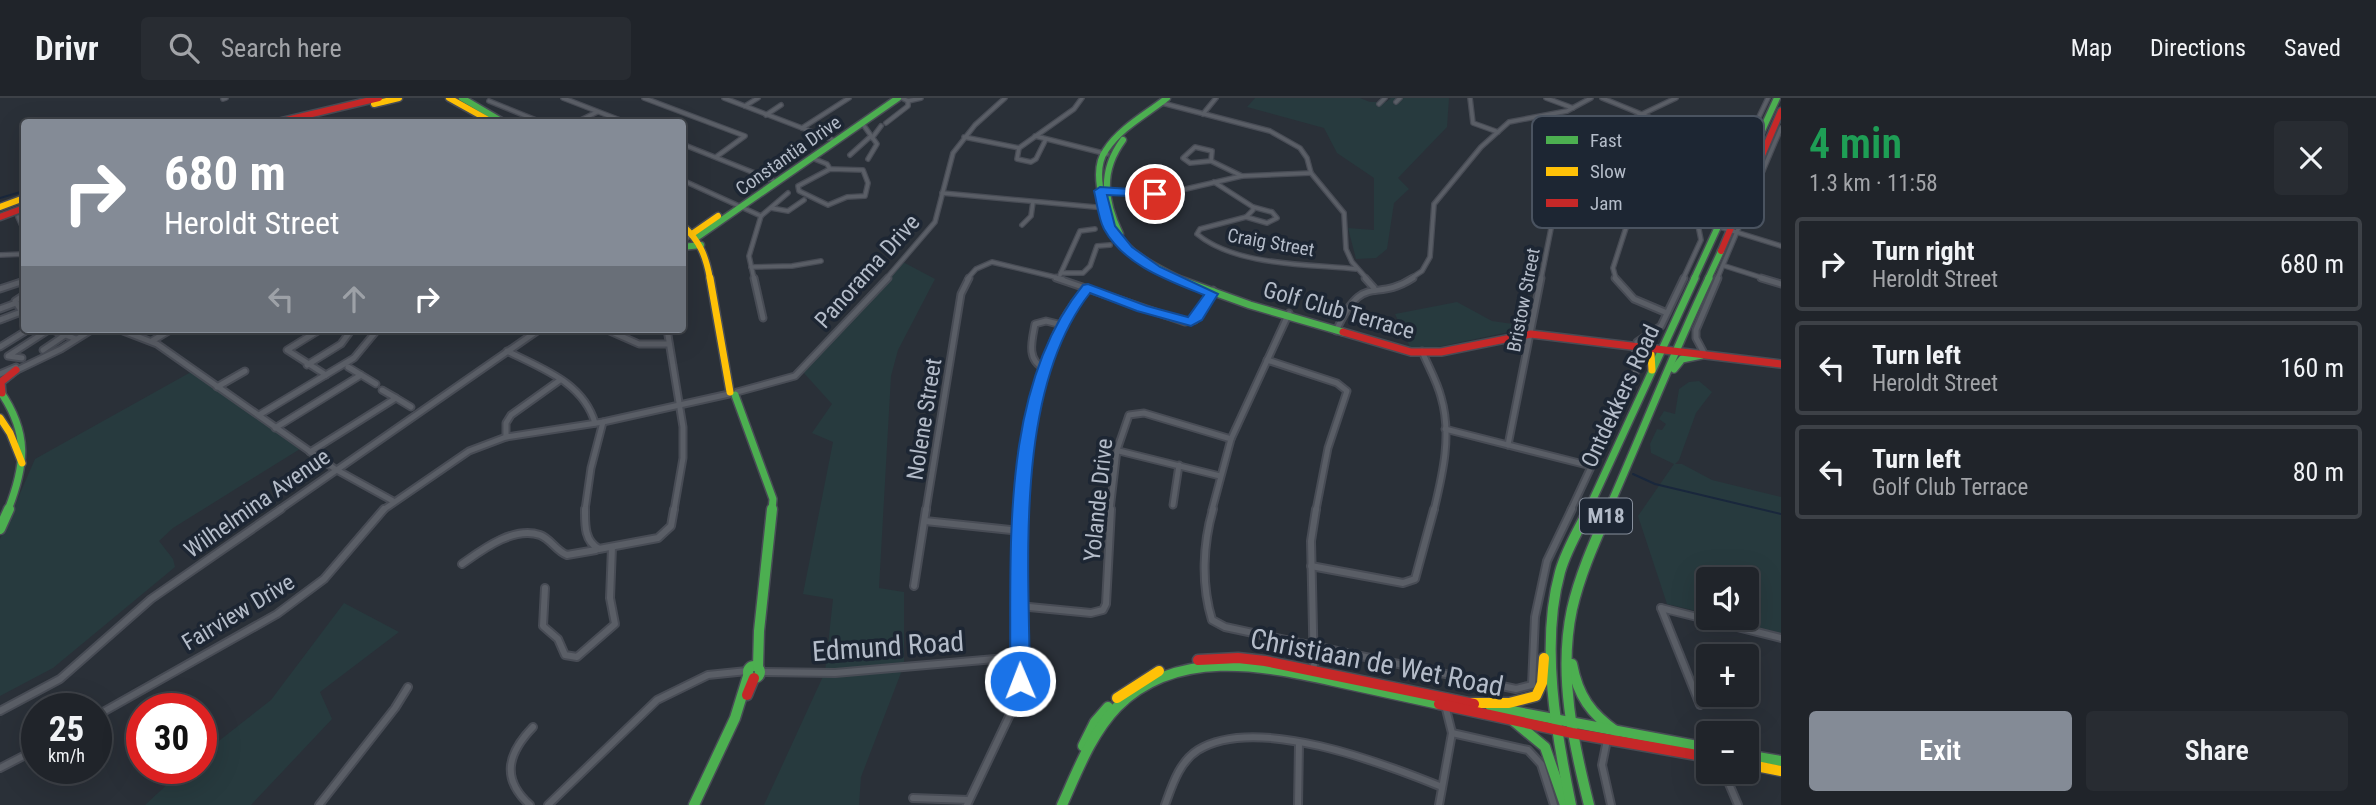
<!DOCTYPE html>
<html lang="en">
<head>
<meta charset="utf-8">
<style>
	body { margin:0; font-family:"Roboto Condensed",sans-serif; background:#282c32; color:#f1f3f6; height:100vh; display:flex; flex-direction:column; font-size:26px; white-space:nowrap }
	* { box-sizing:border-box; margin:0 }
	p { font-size:23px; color:#a2a4a8 }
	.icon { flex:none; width:38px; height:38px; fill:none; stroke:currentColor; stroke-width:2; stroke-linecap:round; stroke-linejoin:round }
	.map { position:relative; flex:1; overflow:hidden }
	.details { display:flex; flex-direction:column; background:#20242a; width:595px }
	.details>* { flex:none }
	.banner { position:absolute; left:21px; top:21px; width:665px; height:214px; border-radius:7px; box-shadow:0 7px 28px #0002,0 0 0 2px #3d4147; background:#848b96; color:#fff; overflow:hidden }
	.tools { position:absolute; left:1696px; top:469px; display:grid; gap:14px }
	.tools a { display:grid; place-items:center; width:63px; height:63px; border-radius:7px; background:#20242a; box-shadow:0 7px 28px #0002,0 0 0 2px #3d4147; font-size:35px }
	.speed { position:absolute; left:21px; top:595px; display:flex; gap:14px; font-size:35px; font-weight:700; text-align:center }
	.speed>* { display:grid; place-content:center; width:91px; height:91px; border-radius:50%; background:#20242a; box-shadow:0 7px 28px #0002,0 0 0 2px #3d4147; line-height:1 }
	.speed small { font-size:18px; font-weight:400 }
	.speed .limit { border:10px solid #d22; background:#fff; color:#111 }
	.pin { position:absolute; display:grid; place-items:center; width:60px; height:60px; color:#fff; margin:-30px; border:4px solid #fff; border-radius:50%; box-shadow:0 2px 7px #0007 }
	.me { position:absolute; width:77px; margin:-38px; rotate:359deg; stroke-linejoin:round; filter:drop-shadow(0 0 5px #0008) }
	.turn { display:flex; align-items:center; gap:24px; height:147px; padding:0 28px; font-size:32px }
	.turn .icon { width:91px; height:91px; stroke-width:2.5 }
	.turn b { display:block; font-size:49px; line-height:60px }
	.lanes { display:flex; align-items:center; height:66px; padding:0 28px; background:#0003; justify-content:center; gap:35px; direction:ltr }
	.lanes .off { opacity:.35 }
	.round { display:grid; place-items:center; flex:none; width:74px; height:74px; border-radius:7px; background:#282c32 }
	.overview { display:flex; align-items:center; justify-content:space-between; height:119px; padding:0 28px }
	h1 { font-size:42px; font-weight:600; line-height:52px; color:#1e9e55 }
	.button { display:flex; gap:14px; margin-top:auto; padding:14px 28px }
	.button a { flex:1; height:80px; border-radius:7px; background:#848b96; color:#fff; font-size:28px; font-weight:600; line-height:80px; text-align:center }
	.button a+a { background:#282c32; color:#f1f3f6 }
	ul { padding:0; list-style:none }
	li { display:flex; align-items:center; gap:21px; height:94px; margin:0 14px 10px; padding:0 14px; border:4px solid #3d4147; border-radius:7px }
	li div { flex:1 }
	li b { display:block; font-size:26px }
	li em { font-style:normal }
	header { display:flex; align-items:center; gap:42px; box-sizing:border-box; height:98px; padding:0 35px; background:#20242a; border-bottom:2px solid #3d4147 }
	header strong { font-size:33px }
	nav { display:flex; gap:38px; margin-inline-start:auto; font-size:24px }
	.search { width:490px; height:63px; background:#282c32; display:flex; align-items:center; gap:18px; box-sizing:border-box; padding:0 24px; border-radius:7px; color:#a2a4a8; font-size:26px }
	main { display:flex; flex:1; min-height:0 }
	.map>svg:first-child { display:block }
</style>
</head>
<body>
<header>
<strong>Drivr</strong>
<div class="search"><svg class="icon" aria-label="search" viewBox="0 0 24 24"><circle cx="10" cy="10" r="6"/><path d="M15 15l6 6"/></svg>Search here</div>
<nav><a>Map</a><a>Directions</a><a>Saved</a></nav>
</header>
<main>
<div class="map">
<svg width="1781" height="707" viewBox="0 0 1781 707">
	<rect width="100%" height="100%" fill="#2a3038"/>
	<g fill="#273a3e">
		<path d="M1255,0H1360L1370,4H1386L1391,0H1449L1447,29L1398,80L1409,91L1394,105L1387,151L1376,160L1356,161L1348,130L1374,132V80L1337,55L1324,30L1247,9Z"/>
		<path d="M903,164L935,181L898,252L891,278L879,490L904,494V567L861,679L859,707H764L825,574L833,501L803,496L833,344L812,335L832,306L803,274Z"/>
		<path d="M1457,204L1492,223L1513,226L1523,231L1433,250L1410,249L1395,216Z"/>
		<path d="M191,274L259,317L300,351L173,430L159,443L173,461L175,469L53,570L0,598V441L35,361Z"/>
		<path d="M1699,283L1712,294L1696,315L1679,362L1675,366H1682L1712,382L1781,399V535L1723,520H1746V481H1708V516L1667,506L1638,418L1674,366L1651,355L1650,346L1657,331L1662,332L1666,326L1659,321L1664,313L1675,316L1679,291L1689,284Z"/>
		<path d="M344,505L399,534L320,594L332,621L251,707H145L185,670H201V657L271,602Z"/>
	</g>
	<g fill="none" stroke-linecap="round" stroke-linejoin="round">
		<g stroke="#19273c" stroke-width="2">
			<path d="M0,100L24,93"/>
			<path d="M1633,376L1655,386L1781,416"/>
		</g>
		<g stroke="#484c55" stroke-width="6">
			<g id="street-far2">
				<path d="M563,0L625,24"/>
				<path d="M644,0L745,38L716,59"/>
				<path d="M724,0L836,43"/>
				<path d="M1470,0L1473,25L1498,34"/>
				<path d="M1546,0L1573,10"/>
				<path d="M1602,0L1688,35L1763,55"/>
				<path d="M223,1L226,0"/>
				<path d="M489,3L541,24"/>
				<path d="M908,3L921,0"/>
				<path d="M1396,4L1400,0"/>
				<path d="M1162,5L1270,33L1300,50L1307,60L1311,75L1344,115L1346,151L1352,164L1367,181"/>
				<path d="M1379,6L1385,0"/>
				<path d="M745,8L758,0"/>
				<path d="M1203,16L1216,0"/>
				<path d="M766,17L781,7"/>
				<path d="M577,24L597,14"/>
				<path d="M862,25L877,46L868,61"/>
				<path d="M886,25L908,8V3L902,0"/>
				<path d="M802,30L849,0"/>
				<path d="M1035,38L1107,56"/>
				<path d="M964,39L1019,50"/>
				<path d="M872,40L881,28"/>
				<path d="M1747,44L1768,0"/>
				<path d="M682,46L777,84"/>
				<path d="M1195,49L1212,53L1211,63L1190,65L1183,60Z"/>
				<path d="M1019,50L1074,11L1082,0"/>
				<path d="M1019,50L1017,61L1031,64L1036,61L1046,41"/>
				<path d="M850,57L871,38"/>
				<path d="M812,60L827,66L830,71"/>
				<path d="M1211,63L1242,78"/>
				<path d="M830,71L863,72L868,85L865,98L847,99L828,107L799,93L798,88Z"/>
				<path d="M1561,80L1781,148"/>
				<path d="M682,82L761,118L749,158L754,181"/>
				<path d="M1214,84L1253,109V112L1246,119L1200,131L1197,136C1235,168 1308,166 1356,171"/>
				<path d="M1103,93L1164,96L1242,78L1311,75"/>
				<path d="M942,95L1106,110"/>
				<path d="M771,110L788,113L804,102"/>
				<path d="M761,118L788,95"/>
				<path d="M18,119L24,132"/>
				<path d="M1246,119L1267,125L1277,120L1272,114L1253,109"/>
				<path d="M1022,127L1031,118L1033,104"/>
				<path d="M682,144L692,136"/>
				<path d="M0,157L24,156"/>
				<path d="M1725,168L1766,181"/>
				<path d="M751,169L792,168L821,163"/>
				<path d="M1061,175H1083L1090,168L1097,148L1110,147"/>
				<path d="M1060,177L1080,133L1095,131"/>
				<path d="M886,181L935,124L953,55L975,27L1005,0"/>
				<path d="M967,181L976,171L992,164L1063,181"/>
				<path d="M1410,181L1422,173L1430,159L1434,106L1481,49L1509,24L1567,13L1591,0"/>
				<path d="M1541,181L1561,80L1598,37L1676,0"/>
				<path d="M1616,181L1613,170L1635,102L1688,35"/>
				<path d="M1683,181L1701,142L1697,122L1715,111L1740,60L1730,46"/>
				<path d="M1717,181L1781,30"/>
			</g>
		</g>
		<g stroke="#484c55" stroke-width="9">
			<g id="street-far1">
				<path d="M754,180L763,220"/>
				<path d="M1056,180L1185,224L1195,222L1213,192"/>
				<path d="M1365,180L1374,190"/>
				<path d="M1615,180L1634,201L1667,215"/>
				<path d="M1761,180L1781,186"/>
				<path d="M0,191L24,183"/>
				<path d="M24,197L15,203L24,217"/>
				<path d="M0,211L16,205"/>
				<path d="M0,222L21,214"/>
				<path d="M50,231L76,241"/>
				<path d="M118,231L157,246L335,371L393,403"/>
				<path d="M321,231L287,252L326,277"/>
				<path d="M605,231L639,246H669"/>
				<path d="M667,231L683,329V360L674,412"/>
				<path d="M1336,233C1364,172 1373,206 1413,180"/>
				<path d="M152,243L172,231"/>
				<path d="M1637,244L1661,228L1684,180"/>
				<path d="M0,249L29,231"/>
				<path d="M43,252L65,237"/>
				<path d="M507,253C542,271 583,284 595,325"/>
				<path d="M1422,253C1428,268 1437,283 1441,299C1452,336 1443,375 1434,412"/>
				<path d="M1705,257L1696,240V232L1718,180"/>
				<path d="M22,260L8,258L50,231"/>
				<path d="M1267,262L1337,285L1347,293L1328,350L1316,412"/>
				<path d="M307,267L341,246L352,231"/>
				<path d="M348,269L376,286"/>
				<path d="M1044,270C1026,262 1032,242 1035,226L1046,223L1062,227"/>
				<path d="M13,274L61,251L93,231"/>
				<path d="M0,276L16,269"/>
				<path d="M217,289L245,273"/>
				<path d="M737,294L795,278L888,180"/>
				<path d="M396,300L411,309"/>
				<path d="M259,317L354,260L378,231"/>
				<path d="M275,330L361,277"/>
				<path d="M1445,331L1591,368"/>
				<path d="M506,339V325L511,317L560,282"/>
				<path d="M1508,347L1541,180"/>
				<path d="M1119,353L1220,378"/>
				<path d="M310,354L396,300L382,292"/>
				<path d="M1173,407L1179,367"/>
				<path d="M279,412L540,231"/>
				<path d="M383,412L469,353L506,339L603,324L729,296"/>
				<path d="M585,412L591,370L603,324"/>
				<path d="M926,412L961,196L969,180"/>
				<path d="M1021,412C1025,347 1037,236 1088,190"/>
				<path d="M1110,412L1117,352L1129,317L1144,315L1231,341"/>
				<path d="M1212,412L1231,341L1289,215"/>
				<path d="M1571,412L1639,266L1634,248"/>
			</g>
		</g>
		<g stroke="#484c55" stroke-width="10">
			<g id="street">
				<path d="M585,411C585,426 584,443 599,451L658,440L671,428L674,411"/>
				<path d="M1213,411C1203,446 1201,486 1212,522L1225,529L1516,591L1532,587L1535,519L1547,463L1572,411"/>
				<path d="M925,423L1021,433"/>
				<path d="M462,466C482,452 513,428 540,437C551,441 556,453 567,457L596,452"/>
				<path d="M1311,468L1403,485L1415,481L1434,411"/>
				<path d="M914,488L926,411"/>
				<path d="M545,490L543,528L558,541L565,557L577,559L615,526L610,500L612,449"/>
				<path d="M1019,508L1091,515L1103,512L1106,506L1111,411"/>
				<path d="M1661,510L1781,540"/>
				<path d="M1661,510L1700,607"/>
				<path d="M760,574L835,575L1019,559"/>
				<path d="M1314,575L1311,443L1316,411"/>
				<path d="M0,613L60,581L151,501L281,411"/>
				<path d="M96,618L277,516L324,481L384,411"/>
				<path d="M1452,635L1528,652L1541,666L1554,707"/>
				<path d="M1607,642L1602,667L1611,707"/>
				<path d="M0,670L37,651"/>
				<path d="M1724,674L1738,707"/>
				<path d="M913,700L969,702"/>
				<path d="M319,707L395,610L408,589"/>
				<path d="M530,707C501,681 507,656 533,629"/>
				<path d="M548,707L657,602L708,577L747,573"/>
				<path d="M967,707L1015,606L1019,591L1021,411"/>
				<path d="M1165,707C1172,688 1179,664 1198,652C1256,616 1383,665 1442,689"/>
				<path d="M1298,707L1299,646"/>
				<path d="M1439,707L1452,635L1445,607"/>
			</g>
		</g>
		<g stroke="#484c55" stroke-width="9">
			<g id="fast-far2">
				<path d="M462,0L503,24"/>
				<path d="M1167,0C1147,16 1120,30 1106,52C1098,63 1098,76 1100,89C1105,142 1135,159 1179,181"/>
				<path d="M1120,136C1104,103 1100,73 1123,42"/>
				<path d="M696,140L898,0"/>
				<path d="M682,149L701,147"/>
				<path d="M1694,181L1777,0"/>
				<path d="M1708,181L1721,153"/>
			</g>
		</g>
		<g stroke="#484c55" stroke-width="10">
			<g id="fast-far1">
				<path d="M1175,180L1250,207L1343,234"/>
				<path d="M1674,271L1682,261L1702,257"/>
				<path d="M0,293C29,335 26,366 8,412"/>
				<path d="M735,297L773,401L772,412"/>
				<path d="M1588,412L1695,180"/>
				<path d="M1608,412C1642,335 1673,256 1709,180"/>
			</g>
		</g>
		<g stroke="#484c55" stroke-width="13">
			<g id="fast">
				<path d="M0,431L9,411"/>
				<path d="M1572,566C1578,598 1591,616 1617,634"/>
				<circle cx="754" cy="574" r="6"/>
				<path d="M758,569L759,533L772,411"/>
				<path d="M1491,609L1708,650"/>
				<path d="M1510,620L1545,649L1565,707"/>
				<path d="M1083,648L1095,624L1108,609"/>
				<path d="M1746,657L1781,663"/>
				<path d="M694,707L735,620L748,578"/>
				<path d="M1062,707C1077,674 1091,636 1117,609C1176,550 1261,567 1334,583C1369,591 1404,598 1439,606"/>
				<path d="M1571,707C1556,635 1540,546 1560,474C1566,452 1579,431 1589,411"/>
				<path d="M1589,707C1573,644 1558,576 1572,511C1580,476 1595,443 1609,411"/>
			</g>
		</g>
		<g stroke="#484c55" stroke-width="9">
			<g id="slow-far2">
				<path d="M449,0L492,24"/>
				<path d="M374,6L399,0"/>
				<path d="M474,24H489"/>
				<path d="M0,109L24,100"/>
				<path d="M682,127C700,143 706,158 710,181"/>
				<path d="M692,136L718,118"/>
			</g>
		</g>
		<g stroke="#484c55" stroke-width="10">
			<g id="slow-far1">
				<path d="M710,180L730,294"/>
				<path d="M1638,249L1651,256L1652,272"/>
				<path d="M0,320L10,335L22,365"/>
			</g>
		</g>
		<g stroke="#484c55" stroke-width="13">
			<g id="slow">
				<path d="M1117,600L1159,573"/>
				<path d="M1471,605H1509L1536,598L1542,585L1544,560"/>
				<path d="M1746,666L1781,673"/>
			</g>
		</g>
		<g stroke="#484c55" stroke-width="9">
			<g id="jam-far2">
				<path d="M278,24L379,0"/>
				<path d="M0,119L24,110"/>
				<path d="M1721,153L1781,13"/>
			</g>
		</g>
		<g stroke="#484c55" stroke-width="10">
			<g id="jam-far1">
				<path d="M1343,234L1411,254H1441L1531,236L1781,266"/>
				<path d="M2,295L1,284L16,272"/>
			</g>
		</g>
		<g stroke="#484c55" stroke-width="13">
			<g id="jam">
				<path d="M1198,562L1238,560L1265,563L1474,606"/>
				<path d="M747,597L754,580"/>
				<path d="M1439,606L1572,635L1708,659"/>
			</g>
		</g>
		<use href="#street-far2" stroke="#5a5e66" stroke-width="3.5"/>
		<use href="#street-far1" stroke="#5a5e66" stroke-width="5"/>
		<use href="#street" stroke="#5a5e66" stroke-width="6"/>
		<use href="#fast-far2" stroke="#4caf50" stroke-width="6"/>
		<use href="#fast-far1" stroke="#4caf50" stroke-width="7"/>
		<use href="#fast" stroke="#4caf50" stroke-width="10"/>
		<use href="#slow-far2" stroke="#ffc107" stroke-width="6"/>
		<use href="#slow-far1" stroke="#ffc107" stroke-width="7"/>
		<use href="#slow" stroke="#ffc107" stroke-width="10"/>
		<use href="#jam-far2" stroke="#c62828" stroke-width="6"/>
		<use href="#jam-far1" stroke="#c62828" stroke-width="7"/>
		<use href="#jam" stroke="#c62828" stroke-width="10"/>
	</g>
	<path fill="#1a73e8" stroke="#114b97" stroke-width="2" d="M1100,89L1160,93L1161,96L1155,99L1107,97L1115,128L1132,149L1160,169L1218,196L1202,222L1191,228L1137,213L1090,195C1014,292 1029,466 1030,583L1027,589L1020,592L1013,589L1010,583C1012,455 998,292 1083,187L1088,186L1147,208L1188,219L1204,197C1167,182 1124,167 1104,131C1098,120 1097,104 1094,93Z"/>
	<g text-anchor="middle" stroke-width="7" stroke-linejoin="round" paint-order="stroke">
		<g font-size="19" fill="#b4bcc9" stroke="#1d2633">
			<text transform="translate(788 57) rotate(-35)" y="7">Constantia Drive</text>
			<text transform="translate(1271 144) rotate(10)" y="7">Craig Street</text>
			<text transform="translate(1523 202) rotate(-79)" y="7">Bristow Street</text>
		</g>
		<rect fill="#1d2633" stroke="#878f9c" stroke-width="2" x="1580" y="400.5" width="52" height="35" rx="5"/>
		<g font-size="21" font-weight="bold" fill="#b4bcc9">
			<text x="1606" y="425">M18</text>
		</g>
		<g font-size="23" fill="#b4bcc9" stroke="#1d2633">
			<text transform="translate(867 173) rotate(-48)" y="8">Panorama Drive</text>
			<text transform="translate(1339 212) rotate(16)" y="8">Golf Club Terrace</text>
			<text transform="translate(1620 298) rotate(-65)" y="8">Ontdekkers Road</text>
			<text transform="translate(924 321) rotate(-81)" y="8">Nolene Street</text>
			<text transform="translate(1098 402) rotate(-84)" y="8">Yolande Drive</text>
			<text transform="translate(257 405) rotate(-35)" y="8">Wilhelmina Avenue</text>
			<text transform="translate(238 514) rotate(-31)" y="8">Fairview Drive</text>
		</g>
		<g font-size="28" fill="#b4bcc9" stroke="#1d2633">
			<text transform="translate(888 548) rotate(-4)" y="10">Edmund Road</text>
			<text transform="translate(1377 564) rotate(11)" y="10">Christiaan de Wet Road</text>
		</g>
	</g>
	<rect x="1532" y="18" width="232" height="112" rx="10" fill="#1d2633" stroke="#4a5360" stroke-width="2"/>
	<rect x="1546" y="38" width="32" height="8" fill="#4caf50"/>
	<rect x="1546" y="69" width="32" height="9" fill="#ffc107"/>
	<rect x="1546" y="101" width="32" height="8" fill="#c62828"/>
	<g font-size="19" fill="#b4bcc9">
		<text x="1590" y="49">Fast</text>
		<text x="1590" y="80">Slow</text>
		<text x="1590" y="112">Jam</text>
	</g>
</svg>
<div class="tools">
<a><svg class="icon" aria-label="sound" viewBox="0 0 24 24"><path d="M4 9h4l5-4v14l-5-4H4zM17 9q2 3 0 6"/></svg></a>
<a>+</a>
<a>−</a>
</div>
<div class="speed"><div>25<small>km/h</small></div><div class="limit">30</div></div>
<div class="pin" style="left:1155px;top:96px;background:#d93025"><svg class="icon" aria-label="arrive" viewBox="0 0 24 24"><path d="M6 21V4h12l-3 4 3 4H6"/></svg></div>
<svg class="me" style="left:1020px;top:583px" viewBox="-20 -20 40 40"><circle r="17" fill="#1a73e8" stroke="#fff" stroke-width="3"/><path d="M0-11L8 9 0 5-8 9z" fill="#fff"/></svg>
<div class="banner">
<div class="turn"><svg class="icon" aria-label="right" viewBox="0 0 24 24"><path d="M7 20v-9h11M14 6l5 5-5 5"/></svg><div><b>680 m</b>Heroldt Street</div></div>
<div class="lanes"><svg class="icon off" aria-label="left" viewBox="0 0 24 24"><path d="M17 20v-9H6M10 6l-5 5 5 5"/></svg><svg class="icon off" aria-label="ahead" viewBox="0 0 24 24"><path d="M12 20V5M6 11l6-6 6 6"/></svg><svg class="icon" aria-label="right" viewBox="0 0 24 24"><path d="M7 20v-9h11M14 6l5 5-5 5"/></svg></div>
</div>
</div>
<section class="details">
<div class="overview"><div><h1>4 min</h1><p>1.3 km · 11:58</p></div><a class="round"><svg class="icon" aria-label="close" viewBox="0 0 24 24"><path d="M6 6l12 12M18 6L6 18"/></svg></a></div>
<ul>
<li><svg class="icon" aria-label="right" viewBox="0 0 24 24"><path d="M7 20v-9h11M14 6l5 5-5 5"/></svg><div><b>Turn right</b><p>Heroldt Street</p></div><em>680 m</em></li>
<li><svg class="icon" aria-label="left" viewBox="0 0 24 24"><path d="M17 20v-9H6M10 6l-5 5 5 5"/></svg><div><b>Turn left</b><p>Heroldt Street</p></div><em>160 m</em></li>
<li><svg class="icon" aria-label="left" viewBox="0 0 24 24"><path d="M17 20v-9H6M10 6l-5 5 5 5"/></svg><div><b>Turn left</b><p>Golf Club Terrace</p></div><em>80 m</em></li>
</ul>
<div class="button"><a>Exit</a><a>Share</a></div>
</section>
</main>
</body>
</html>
